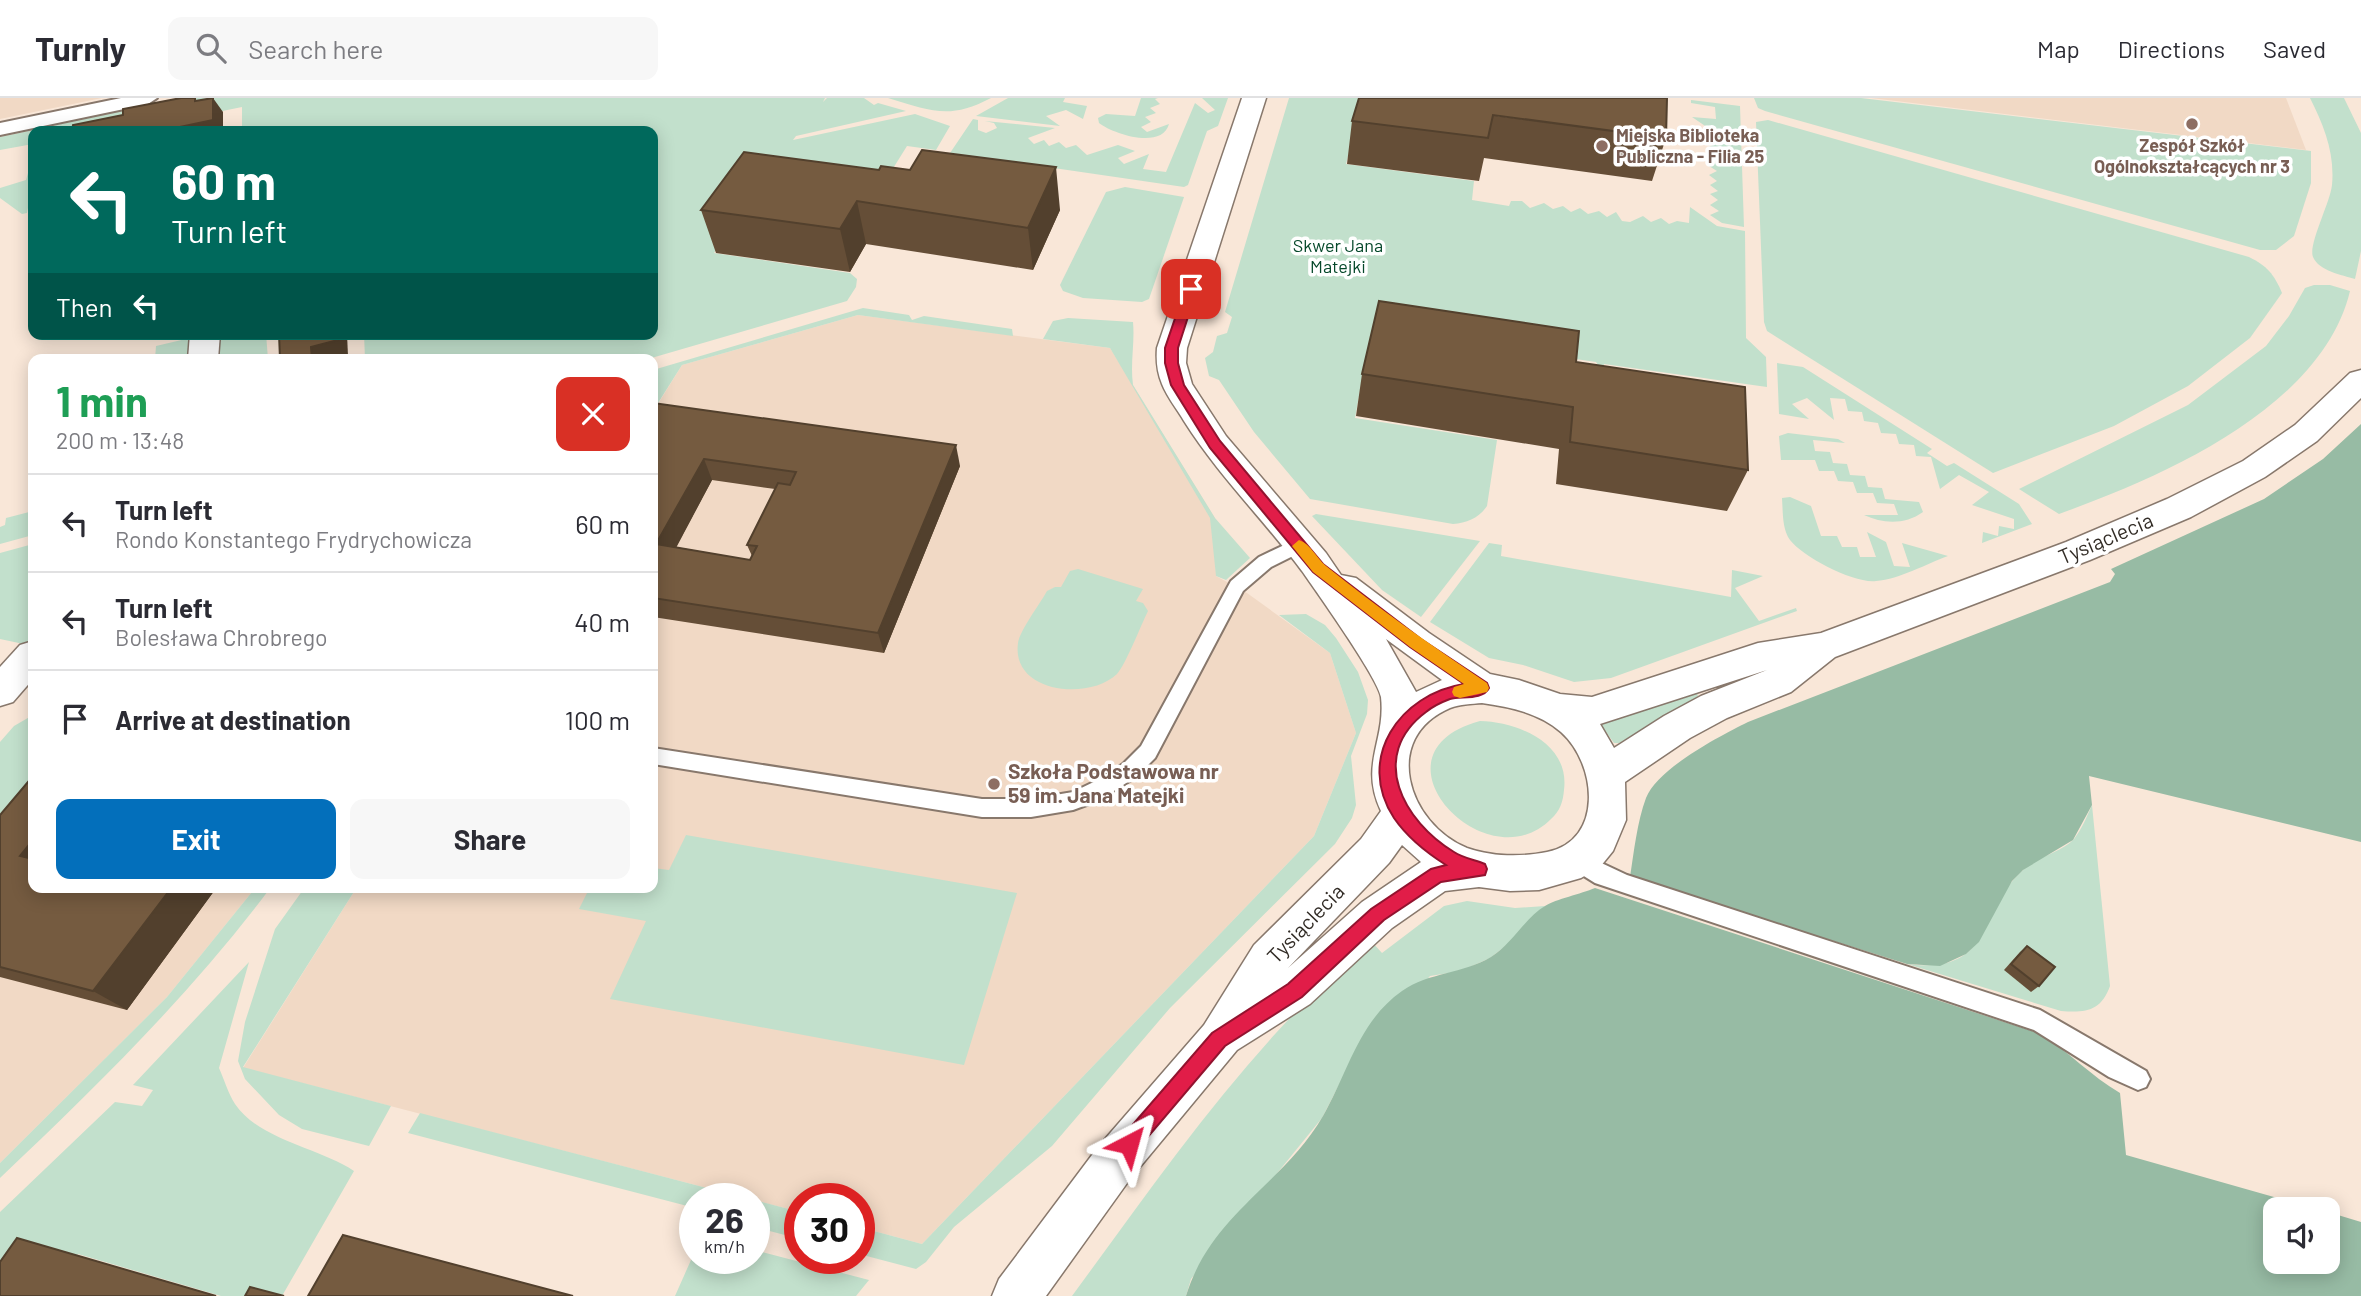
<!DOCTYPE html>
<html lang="en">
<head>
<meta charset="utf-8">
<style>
	body { margin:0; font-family:Barlow,sans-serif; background:#f7f7f7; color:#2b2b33; height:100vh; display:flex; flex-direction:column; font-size:26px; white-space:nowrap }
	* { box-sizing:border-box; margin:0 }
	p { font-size:23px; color:#7c7c81 }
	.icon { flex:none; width:38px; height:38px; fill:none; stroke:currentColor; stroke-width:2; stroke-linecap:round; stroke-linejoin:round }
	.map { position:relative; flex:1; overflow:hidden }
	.side { position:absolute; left:28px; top:256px; width:630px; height:539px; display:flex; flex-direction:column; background:#fff; border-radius:14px; box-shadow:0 4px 18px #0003 }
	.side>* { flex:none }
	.hud { position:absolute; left:28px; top:28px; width:630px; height:214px; border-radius:14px; box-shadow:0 4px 18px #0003; background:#00695c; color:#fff; overflow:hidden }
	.buttons { position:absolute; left:2263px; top:1099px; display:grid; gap:14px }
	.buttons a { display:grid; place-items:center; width:77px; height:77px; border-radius:14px; background:#fff; box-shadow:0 4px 18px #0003; font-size:35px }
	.speed { position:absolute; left:679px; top:1085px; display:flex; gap:14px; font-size:35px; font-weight:700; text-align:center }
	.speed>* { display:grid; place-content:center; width:91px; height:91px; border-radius:50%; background:#fff; box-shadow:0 4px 18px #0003; line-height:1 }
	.speed small { font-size:18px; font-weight:400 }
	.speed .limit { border:10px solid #d22; background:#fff; color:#111 }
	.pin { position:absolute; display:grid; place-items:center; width:60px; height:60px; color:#fff; margin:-30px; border-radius:14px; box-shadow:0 4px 10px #0006 }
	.me { position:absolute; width:77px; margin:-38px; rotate:39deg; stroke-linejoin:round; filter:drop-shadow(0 0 5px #0008) }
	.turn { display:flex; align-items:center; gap:24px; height:147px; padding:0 28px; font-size:32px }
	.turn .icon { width:91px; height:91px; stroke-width:2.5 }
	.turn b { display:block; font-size:49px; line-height:60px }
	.then { display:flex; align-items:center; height:66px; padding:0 28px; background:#0003; gap:14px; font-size:26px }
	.round { display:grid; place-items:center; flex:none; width:74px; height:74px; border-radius:14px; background:#f7f7f7 }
	.overview { display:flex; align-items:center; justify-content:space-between; height:119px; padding:0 28px }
	h1 { font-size:42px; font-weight:700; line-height:52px; color:#1e9e55 }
	.button { display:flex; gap:14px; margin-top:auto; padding:14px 28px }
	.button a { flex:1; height:80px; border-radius:14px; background:#036fbb; color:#fff; font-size:28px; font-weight:700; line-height:80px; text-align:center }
	.button a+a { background:#f7f7f7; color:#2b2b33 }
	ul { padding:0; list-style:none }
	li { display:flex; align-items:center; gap:21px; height:98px; padding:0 28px; border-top:2px solid #e1e1e2 }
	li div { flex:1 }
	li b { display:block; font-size:26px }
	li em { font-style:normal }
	header { display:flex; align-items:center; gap:42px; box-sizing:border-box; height:98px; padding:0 35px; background:#fff; border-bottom:2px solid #e1e1e2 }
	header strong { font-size:33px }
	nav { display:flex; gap:38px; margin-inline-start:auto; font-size:24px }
	.search { width:490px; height:63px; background:#f7f7f7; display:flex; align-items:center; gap:18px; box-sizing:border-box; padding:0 24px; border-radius:14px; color:#7c7c81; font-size:26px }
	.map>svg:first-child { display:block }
</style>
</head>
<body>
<header>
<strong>Turnly</strong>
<div class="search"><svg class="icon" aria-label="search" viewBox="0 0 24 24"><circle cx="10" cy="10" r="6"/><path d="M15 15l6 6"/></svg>Search here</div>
<nav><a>Map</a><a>Directions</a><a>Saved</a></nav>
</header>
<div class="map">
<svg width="2361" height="1198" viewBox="0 0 2361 1198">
	<rect width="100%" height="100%" fill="#f9e7d8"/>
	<g fill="#f1d9c5">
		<path d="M0,0H102L0,21Z"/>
		<path d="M1871,0H2286L2306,52Z"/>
		<path d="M858,217L1110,250L1215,420L1216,478L1247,495L1330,555L1356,635L1314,738L922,1146L859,1129V1101H800V1114L243,970L357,789H653V314L682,267Z"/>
		<path d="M0,747L33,789H256L167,899L0,1065Z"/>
	</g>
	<g fill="#c2e0cc">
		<path d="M182,0H825L823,4L827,0H864L874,7L878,5L906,13L796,38L793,42L915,16L950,28L936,52L907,48L892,72L756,94L714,155L850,175L857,181L856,189L847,203L648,261H365L364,236H653V33H242V9L125,33H51L52,28Z"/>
		<path d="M888,0H991C949,22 932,13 888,0Z"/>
		<path d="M1008,0H1065L1063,4L1087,8L1083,21L1066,12L1046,18L1060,28L976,18Z"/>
		<path d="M1141,0H1158L1155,1L1160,6L1150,10L1156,15L1145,19L1151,24L1141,29L1147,34L1169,26C1162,52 1113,36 1099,25L1098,20L1106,16L1135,18Z"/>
		<path d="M1202,0H1228L1218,28L1207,33L1188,87L1184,89L950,55L973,21L978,22V32L986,35L997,30L994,25L985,23L1055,30L1028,40L1034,46L1044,42L1049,48L1059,44L1066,50L1076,47L1087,57L1118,47L1135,53L1118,60L1124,66L1149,56L1143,71L1166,74L1195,5L1208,15L1215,12Z"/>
		<path d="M1289,0H1442L1360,13L1346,66L1474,83L1472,102L1509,108L1511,103H1522L1530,110L1544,105L1553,111L1563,108L1571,114L1580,110L1588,116L1599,113L1607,119L1616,114L1622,123L1630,124L1643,118L1651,124L1661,120L1669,126L1677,123L1689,125L1690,109L1717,128L1745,133L1746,240L1766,259L1767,289L1604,266V276L1596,264L1527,254L1361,287L1355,320L1497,342L1487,408C1479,420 1467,425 1453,426L1310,401L1254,334L1219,282L1209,278L1205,260L1213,254L1217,238L1227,235L1232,219L1225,214Z"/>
		<path d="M1754,0H1861L2311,53V85L2294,138L2276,152H2260L1765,13L1758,10Z"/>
		<path d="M2310,0H2344L2361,35V153L2355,181C2342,177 2319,173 2313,159C2308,147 2330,105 2332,87C2335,55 2324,28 2310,0Z"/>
		<path d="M1691,2L1740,8L1744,129L1722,125L1710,117L1719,113L1710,107L1718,102L1710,96L1718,93L1710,87L1717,83L1709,77L1717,73L1709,68L1717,64L1709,58L1717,54L1709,49L1716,45L1710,40L1717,36L1692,19L1716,21L1715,9L1691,5Z"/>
		<path d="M1768,22L2249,159C2267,168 2274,176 2282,195L2250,240L2188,288L2114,328L1993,375L1767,233L1764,224L1756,24Z"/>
		<path d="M43,30V33H33V46L0,52V39Z"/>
		<path d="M33,57V83L27,115L22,116L0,100V90L26,82Z"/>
		<path d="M1125,89L1184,99L1149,201L1142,204L1083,200L1063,193L1060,187L1106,94Z"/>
		<path d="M2314,187H2330L2350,193C2322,310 2162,379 2059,416L2019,391L2188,307L2266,248L2289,218L2305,190Z"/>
		<path d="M863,210L909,217L912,222L924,218L1012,231L1013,238L858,217L682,267L653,313V272Z"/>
		<path d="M1068,220L1133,224C1135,245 1130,265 1133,287L1215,420L1250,460L1226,482L1216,478L1210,420L1110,250L1043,241L1053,223Z"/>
		<path d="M207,236H266L268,261H155L156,248Z"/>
		<path d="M1777,265L1803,269L1932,351L1927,355L1947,368L1954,365L2019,406L2032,426L1982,445L1983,434L1998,438L1999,428L2014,431V421L1972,407L1989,394L1959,377L1940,391L1931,359L1916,358L1914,347L1899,346L1896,336L1881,335L1878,325L1864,323L1862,314L1848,313L1845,301L1830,300L1834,322L1807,300L1792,306L1809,321L1779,316Z"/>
		<path d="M1788,335L1838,341L1845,345L1813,342L1815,353L1830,354L1833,365L1847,366L1850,377L1865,378L1868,389L1882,390L1885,401L1919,404L1923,414C1905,427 1883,426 1864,417H1898L1894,406L1877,405L1873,395H1857L1853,384L1838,383L1834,373H1819L1815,362H1781L1779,338Z"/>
		<path d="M1790,399L1811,408L1821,438H1837L1842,449H1857L1860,459H1876L1867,434L1886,444L1894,468L1910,469L1902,445L1948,458C1926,466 1900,481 1876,483C1855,486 1803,459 1790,442C1782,431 1783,414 1782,400Z"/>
		<path d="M33,413V437L0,446V429L5,427L6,420Z"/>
		<path d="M1316,416L1480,443L1421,519L1382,492L1312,418Z"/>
		<path d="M1489,445L1502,447L1501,458L1731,499L1732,472L1763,478L1735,490L1759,523L1796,510L1797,513L1611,580L1574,584L1523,567L1489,560L1430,524Z"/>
		<path d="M33,446V548L0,541V455Z"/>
		<path d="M1078,471L1143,491L1136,503L1143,505L1148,513C1141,527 1126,566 1117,576C1089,603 1011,595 1018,545C1020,532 1040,506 1047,493L1055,489H1061L1070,473Z"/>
		<path d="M1306,516L1325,527L1336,540L1358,574L1368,602L1367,616L1351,658L1356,707L1352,720L1335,746L1170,910L1052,1048L954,1129L926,1164L916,1171L859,1156V1129L922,1146L1314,738L1356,635L1330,555L1279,517Z"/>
		<path d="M1695,594L1698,597L1696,601L1619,645H1614L1601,627Z"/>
		<path d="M33,617V736L0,741V644L14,628Z"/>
		<path d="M1480,623C1518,624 1570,645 1564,692C1563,704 1560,713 1551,721C1486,787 1361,655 1480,623Z"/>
		<path d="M2092,707L2110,888C2101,913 2086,915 2061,913L1907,866C1996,877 1977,812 2023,772C2037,758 2061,755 2074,741C2082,731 2087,718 2092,707Z"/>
		<path d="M686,737L1017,795L964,967L610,901L646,823L579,811L590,789H653V770L669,772Z"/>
		<path d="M256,789H271C191,896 97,988 0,1080V1065L167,899Z"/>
		<path d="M305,789H357L243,969L391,1008L369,1048L302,1031L279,1017L245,981L238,963L245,924L275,831Z"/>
		<path d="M1467,803L1515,810L1545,808L1512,843L1490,860L1461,873L1430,878L1342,981L1322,1020L1191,1181L1186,1198H1072C1163,1074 1252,943 1371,843L1382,855L1444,808Z"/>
		<path d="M249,864L219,970C224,981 228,995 235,1006C259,1042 320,1050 354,1073L282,1198H221L78,1156L49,1198H0V1114L115,1004L142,1008L153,992L133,987Z"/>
		<path d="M420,1015L749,1101H695V1110L408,1035Z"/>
		<path d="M754,1102L800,1114V1141L754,1129Z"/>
		<path d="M754,1152L869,1182L856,1198H675L695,1153V1160H754Z"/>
	</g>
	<g fill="#97bba4">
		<path d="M2361,326V744L2089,678L2092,707L2073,742L2023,772L2012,783L1979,844L1966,856L1940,868L1907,866L1630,779C1634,754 1637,724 1646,700C1658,670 1720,638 1748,624L2110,484L2115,476L2111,471L2264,401L2323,361Z"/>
		<path d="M1595,790L2041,936C2069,954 2091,978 2120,995L2126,1057L2316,1111H2275V1164H2328V1114L2361,1124V1198H1186C1211,1116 1283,1087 1323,1018C1348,974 1359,923 1402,893C1429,874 1463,876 1491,859C1512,846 1525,820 1545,808C1556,801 1581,796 1595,790Z"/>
	</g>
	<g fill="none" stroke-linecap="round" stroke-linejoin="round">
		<g stroke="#88786c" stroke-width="4">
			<g id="service">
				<path d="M1299,440L1305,442L1308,447L1305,452L1271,469L1243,493L1155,660L1137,678L1100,702L1073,712L1031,719H982L653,666V650L982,701H1031L1073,694L1104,679L1123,666L1141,648L1231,483L1259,459Z"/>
				<path d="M1578,754L1627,777L2040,912L2146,973L2150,981L2146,989L2138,992L2109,979L2034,932L1595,785L1571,770L1568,763L1571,756Z"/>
			</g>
		</g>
		<g stroke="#88786c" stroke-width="4">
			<path id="pedestrian" d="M121,0H157L148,6L0,37V25Z"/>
		</g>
		<g stroke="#88786c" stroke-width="3">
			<g id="minor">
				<path d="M1242,0H1266L1187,250L1186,265L1192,286L1226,338L1326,455L1341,477L1356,480L1429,535L1490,576L1519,582L1560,596L1592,599L1758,545L1821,535L2066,444L2167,401L2243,363L2295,327L2350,275L2361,272V300L2317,343L2265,379L2191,419L2090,462L1835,559L1791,594L1727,620L1690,640L1625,684L1626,722L1613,753L1600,769L1581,780L1539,792L1510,793L1479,789L1445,793L1392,830L1310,906L1237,952L1130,1081L1046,1198H992L999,1181L1098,1049L1204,927L1254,847L1361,741L1381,713C1359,666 1386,643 1381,599C1378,580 1316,493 1302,473C1264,422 1218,377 1184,323C1177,311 1167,299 1162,286C1157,274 1156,263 1157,250ZM1386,541L1442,582L1416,594ZM1767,572L1701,598L1664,618L1614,650L1600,626ZM1482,605C1510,609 1539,615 1561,634C1597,666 1604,743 1547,754C1522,759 1492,759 1467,750C1408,726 1380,640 1450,610C1460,606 1472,606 1482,605ZM1402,747L1421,764L1362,804L1288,870L1389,765Z"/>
				<path d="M190,236H220L218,261H188Z"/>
				<path d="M33,543V581L13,604L0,608V569L20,547Z"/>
			</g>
		</g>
		<use href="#service" fill="#fff" fill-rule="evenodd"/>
		<use href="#pedestrian" fill="#fff" fill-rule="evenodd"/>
		<use href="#minor" fill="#fff" fill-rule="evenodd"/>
	</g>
	<g fill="#654e37" fill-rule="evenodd">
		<path d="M1359,0L1666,40L1652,83L1484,60L1479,83L1347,66L1352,23Z"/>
		<path d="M744,54L1060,112L1033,172L866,146L850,174L716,155L701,112Z"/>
		<path d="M1576,264L1748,372L1727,413L1556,386L1559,351L1356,318L1362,276Z"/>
		<path d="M653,305L960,368L884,555L653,519ZM712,382L775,391L747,447L752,458L750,462L676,449Z"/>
		<path d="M0,717L33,789H217L127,912L0,879Z"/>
		<path d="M2027,848L2039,888L2031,894L2004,872L2020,854Z"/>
	</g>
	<g fill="#52402d">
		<path d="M213,0L223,14V33H170V31Z"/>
		<path d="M1056,69L1060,112L1033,172L1028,130Z"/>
		<path d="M857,103L866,146L850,174L840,131Z"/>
		<path d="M338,236H347L348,258L336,261H312L311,249Z"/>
		<path d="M956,347L960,368L884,555L878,535Z"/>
		<path d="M704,361L712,382L667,467L656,446Z"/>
		<path d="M33,742V767L20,758Z"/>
		<path d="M172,789H217L127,912L93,893Z"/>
	</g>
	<g fill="#755b40" stroke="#52402d" stroke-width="2" fill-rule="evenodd">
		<path d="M181,0H195V3L213,0V22L170,31V33H72L73,27L123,17V11Z"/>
		<path d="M1359,0H1667L1666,40L1493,17L1488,40L1352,23Z"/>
		<path d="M922,52L1056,69L1028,130L857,103L840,131L701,112L744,54L879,72L881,68L910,72Z"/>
		<path d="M1379,203L1579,233L1576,264L1745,289L1748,372L1570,344L1573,309L1362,276Z"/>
		<path d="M279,236H338V242L311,249L312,261H280Z"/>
		<path d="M653,305L956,347L878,535L653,500ZM704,361L796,374L790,387L778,385L747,447L757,448L750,462L656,446Z"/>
		<path d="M33,678V742L20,758L33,761V789H172L93,893L0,869V717Z"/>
		<path d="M2027,848L2055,869L2039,888L2011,866Z"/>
		<path d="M343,1137L573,1198H308Z"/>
		<path d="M17,1140L216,1198H0V1164Z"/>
		<path d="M250,1189L284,1198H245Z"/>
	</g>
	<path fill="#e11d48" stroke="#92132f" stroke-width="2" d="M1191,187L1197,191L1178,250V265L1184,287L1220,343L1323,466L1421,541L1487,585L1489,590C1483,602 1462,598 1450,601C1442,604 1432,609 1426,614C1367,658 1404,724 1454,754C1463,760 1475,762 1485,766L1487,771L1485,777L1441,784L1384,822L1302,899L1225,948L1136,1053L1129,1056L1122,1053L1120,1046L1122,1039L1212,935L1288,886L1371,811L1431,771L1446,767C1427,755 1407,739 1394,720C1355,660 1400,596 1464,586L1410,549L1313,474L1210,350L1171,287L1165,265V250L1185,191Z"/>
	<path fill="#f59e0b" d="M1299,442C1311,446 1317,461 1326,468C1378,510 1432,548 1487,585L1489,590L1487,594L1460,600L1454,598L1452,594L1454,589L1464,586L1410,549L1313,474L1292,448Z"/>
	<g fill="#8d6e63" stroke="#fff" stroke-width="2.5">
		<circle cx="2192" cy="26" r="7"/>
		<circle cx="1602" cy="48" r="7"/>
		<circle cx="994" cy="686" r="7"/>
	</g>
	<g text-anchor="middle" stroke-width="7" stroke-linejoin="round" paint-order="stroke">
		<g font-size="18" font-weight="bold" fill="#785e54" stroke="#fff" text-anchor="start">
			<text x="1616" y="44">Miejska Biblioteka<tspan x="1616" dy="21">Publiczna - Filia 25</tspan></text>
			<text x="2192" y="54" text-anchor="middle">Zespół Szkół<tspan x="2192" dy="21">Ogólnokształcących nr 3</tspan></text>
		</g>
		<g font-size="18" fill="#05482a" stroke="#fff">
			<text x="1338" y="154">Skwer Jana<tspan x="1338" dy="21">Matejki</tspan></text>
		</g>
		<g font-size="21" fill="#322c26" stroke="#fff">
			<text transform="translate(2106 441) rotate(-23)" y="7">Tysiąclecia</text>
			<text transform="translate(1306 826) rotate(-46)" y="7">Tysiąclecia</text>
		</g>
		<g font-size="21" font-weight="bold" fill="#785e54" stroke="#fff" text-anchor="start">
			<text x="1008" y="681">Szkoła Podstawowa nr<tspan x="1008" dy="24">59 im. Jana Matejki</tspan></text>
		</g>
	</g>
</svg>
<div class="buttons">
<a><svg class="icon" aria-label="sound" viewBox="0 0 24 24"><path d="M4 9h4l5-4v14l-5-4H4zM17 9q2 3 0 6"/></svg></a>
</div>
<div class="speed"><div>26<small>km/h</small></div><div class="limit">30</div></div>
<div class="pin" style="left:1191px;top:191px;background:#d93025"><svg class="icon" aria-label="arrive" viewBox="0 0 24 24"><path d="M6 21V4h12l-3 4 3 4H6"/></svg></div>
<svg class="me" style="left:1129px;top:1046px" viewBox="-20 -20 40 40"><path d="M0-17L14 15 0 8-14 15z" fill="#e11d48" stroke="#fff" stroke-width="4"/></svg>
<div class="hud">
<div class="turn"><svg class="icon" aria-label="left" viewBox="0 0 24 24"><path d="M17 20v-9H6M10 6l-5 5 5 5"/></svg><div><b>60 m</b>Turn left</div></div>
<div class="then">Then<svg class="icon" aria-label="left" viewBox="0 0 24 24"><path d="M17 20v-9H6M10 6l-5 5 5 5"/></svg></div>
</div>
<section class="side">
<div class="overview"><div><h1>1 min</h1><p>200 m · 13:48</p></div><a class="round" style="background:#d93025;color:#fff"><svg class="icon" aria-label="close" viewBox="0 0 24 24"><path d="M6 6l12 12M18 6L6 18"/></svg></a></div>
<ul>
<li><svg class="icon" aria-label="left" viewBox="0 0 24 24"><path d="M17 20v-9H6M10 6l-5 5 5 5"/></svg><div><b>Turn left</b><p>Rondo Konstantego Frydrychowicza</p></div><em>60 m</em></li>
<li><svg class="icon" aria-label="left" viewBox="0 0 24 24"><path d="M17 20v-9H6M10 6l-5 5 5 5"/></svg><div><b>Turn left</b><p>Bolesława Chrobrego</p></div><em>40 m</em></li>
<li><svg class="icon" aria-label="arrive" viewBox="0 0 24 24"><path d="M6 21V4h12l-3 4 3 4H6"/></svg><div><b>Arrive at destination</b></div><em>100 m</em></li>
</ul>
<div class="button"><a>Exit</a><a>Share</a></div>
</section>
</div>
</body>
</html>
